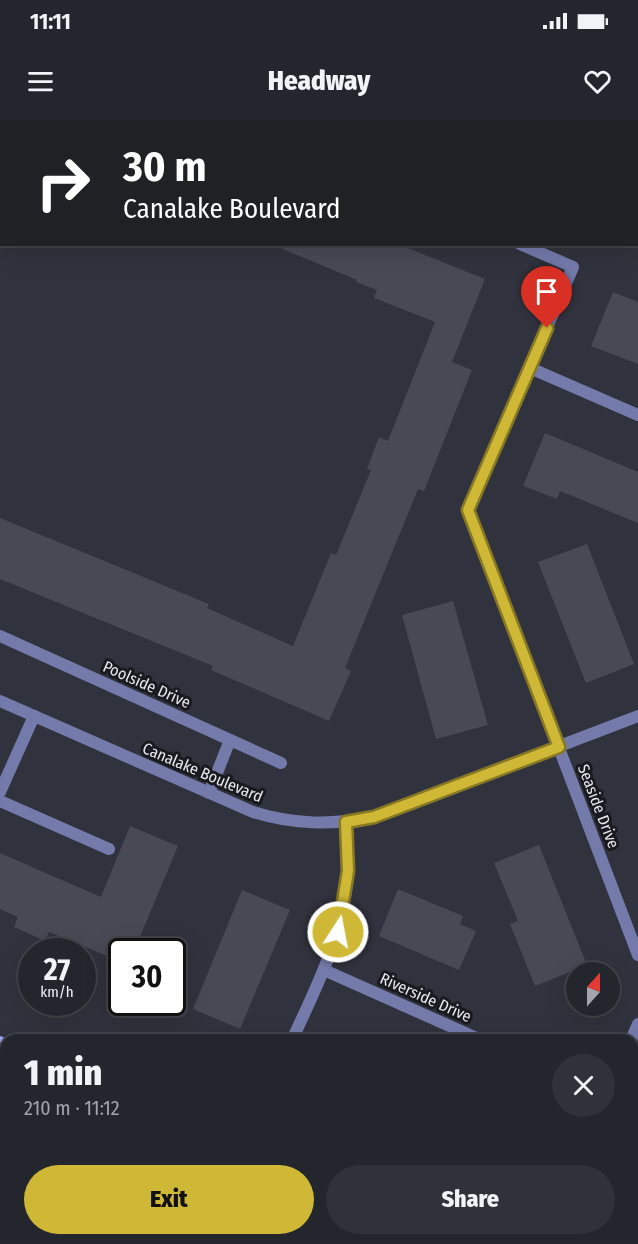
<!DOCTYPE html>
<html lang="en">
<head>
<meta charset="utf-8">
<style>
	body { margin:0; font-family:"Fira Sans Condensed",sans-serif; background:#30323a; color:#f1f3f6; height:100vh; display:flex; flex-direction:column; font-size:22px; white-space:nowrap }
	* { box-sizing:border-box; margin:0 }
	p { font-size:20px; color:#a3a5aa }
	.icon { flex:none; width:33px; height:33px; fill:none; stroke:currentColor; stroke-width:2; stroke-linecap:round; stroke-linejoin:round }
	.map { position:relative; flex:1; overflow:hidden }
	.side { position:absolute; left:0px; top:914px; width:639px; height:212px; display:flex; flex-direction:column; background:#24262e; border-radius:18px 18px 0 0; box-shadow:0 6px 24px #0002,0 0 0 2px #41434a }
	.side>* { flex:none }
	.guide { position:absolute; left:0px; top:0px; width:639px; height:126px; box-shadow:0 6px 24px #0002,0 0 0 2px #41434a; background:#202124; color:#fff; overflow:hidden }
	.needle { width:39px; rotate:21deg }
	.buttons { position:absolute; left:566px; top:842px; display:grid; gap:12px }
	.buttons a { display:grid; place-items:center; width:54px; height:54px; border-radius:50%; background:#24262e; box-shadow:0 6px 24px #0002,0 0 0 2px #41434a; font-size:30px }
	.speed { position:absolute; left:18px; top:818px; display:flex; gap:12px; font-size:30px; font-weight:700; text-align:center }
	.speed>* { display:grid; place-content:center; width:78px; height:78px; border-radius:50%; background:#24262e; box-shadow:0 6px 24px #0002,0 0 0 2px #41434a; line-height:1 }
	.speed small { font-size:15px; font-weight:400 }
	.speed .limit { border:3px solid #111; border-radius:9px; background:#fff; color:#111 }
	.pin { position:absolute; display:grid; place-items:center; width:51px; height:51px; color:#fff; margin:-62px -26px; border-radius:50% 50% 50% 0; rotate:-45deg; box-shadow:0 0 6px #0007 }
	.pin .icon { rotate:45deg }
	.me { position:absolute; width:66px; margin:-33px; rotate:11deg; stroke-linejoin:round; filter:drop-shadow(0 0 4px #0008) }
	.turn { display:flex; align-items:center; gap:21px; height:126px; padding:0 24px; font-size:27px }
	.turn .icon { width:78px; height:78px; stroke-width:2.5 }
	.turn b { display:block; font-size:42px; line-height:51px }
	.round { display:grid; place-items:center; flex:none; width:63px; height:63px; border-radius:32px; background:#30323a }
	.overview { display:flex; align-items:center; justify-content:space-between; height:102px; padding:0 24px }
	h1 { font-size:36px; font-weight:800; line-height:45px }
	.cta { display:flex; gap:12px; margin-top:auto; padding:12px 24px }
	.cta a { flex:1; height:69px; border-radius:36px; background:#d0b837; color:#111; font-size:24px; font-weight:800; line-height:69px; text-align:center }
	.cta a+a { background:#30323a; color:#f1f3f6 }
	.status { display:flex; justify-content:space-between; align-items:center; height:42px; padding:0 30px; background:#24262e; direction:ltr }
	.status svg { height:16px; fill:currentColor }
	header { display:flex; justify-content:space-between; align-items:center; height:78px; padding:0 24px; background:#24262e; font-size:27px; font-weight:800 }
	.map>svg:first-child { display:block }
</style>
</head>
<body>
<div class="status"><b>11:11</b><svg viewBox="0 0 49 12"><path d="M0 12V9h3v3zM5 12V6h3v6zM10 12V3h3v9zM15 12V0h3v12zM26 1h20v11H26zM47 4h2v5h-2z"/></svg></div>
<header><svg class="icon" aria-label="menu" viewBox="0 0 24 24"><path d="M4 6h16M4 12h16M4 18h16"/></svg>Headway<svg class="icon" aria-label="heart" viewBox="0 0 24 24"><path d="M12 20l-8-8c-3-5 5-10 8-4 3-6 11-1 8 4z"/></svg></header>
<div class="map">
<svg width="638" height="1124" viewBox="0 0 638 1124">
	<rect width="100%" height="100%" fill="#30323d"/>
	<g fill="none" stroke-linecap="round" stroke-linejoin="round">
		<g stroke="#1a1753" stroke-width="27">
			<path d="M372,0L376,2"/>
			<path d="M638,108V109"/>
		</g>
	</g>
	<g fill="#474955">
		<path d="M271,124H398L485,159L452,242L472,250L424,371L418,369L345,548L351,551L329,601L211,550L213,546L0,459V398L209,484L207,488L293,526L331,433L336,435L371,350L367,349L379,317L388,321L435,202L374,178L377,170L356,162L357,160Z"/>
		<path d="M613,172L638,182V244L591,226Z"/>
		<path d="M545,313L638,352V403L560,371L557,379L523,366Z"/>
		<path d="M587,424L634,544L586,563L538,442Z"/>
		<path d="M453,481L488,605L436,619L402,495Z"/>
		<path d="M130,706L178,726L134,831H122V842L49,812L45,821L14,807L18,797L0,789V733L101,777Z"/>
		<path d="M539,725L587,845L535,866L510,804L518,801L494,743Z"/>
		<path d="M398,769L463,796L460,804L476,811L459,850L379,816Z"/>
		<path d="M242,770L290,790L240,909L193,889Z"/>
	</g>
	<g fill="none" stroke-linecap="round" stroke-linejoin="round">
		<path stroke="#747aaa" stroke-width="12" d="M209,673L230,620"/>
		<g stroke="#747aaa" stroke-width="12">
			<path d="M226,0L230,2"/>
			<path d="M520,124L573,147L468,390L638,835"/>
			<path d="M530,248L638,295"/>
			<path d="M0,516L281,643"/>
			<path d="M0,581L253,692C294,705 332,705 374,697L638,596"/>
			<path d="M0,672L34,596"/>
			<path d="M0,681L109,729"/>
			<path d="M324,850L481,920"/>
			<path d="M292,920C317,866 344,813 348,753C349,736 347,719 346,702"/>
			<path d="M631,920L638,904"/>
			<path d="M633,988L638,990"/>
		</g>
		<g stroke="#99a1ee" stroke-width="12">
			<path d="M0,922L6,925"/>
			<path d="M428,1119L439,1124"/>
		</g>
	</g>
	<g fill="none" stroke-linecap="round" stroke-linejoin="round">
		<g stroke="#877824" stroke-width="15">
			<path id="route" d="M338,812L348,751L346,702L374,697L559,627L468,390L547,208"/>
		</g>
		<use href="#route" stroke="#d0b837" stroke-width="10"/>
	</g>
	<g text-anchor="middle" stroke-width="6" stroke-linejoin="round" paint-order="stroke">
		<g font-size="16" fill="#e8e9f0" stroke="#191a1f">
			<text transform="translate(147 564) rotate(24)" y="6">Poolside Drive</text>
			<text transform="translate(203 652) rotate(23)" y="6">Canalake Boulevard</text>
			<text transform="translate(599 686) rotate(69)" y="6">Seaside Drive</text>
			<text transform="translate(426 877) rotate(24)" y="6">Riverside Drive</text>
		</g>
	</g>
</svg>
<div class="buttons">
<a><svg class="needle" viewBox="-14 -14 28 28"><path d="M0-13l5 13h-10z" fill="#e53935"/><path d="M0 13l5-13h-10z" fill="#a3a5aa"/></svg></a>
</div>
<div class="speed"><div>27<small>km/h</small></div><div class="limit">30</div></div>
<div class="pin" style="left:547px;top:208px;background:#d93025"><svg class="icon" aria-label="arrive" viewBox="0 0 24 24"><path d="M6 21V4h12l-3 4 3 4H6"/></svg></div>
<svg class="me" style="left:338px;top:812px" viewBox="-20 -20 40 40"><circle r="17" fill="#d0b837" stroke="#fff" stroke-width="3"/><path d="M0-11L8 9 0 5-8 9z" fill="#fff"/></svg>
<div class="guide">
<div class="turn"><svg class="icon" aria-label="right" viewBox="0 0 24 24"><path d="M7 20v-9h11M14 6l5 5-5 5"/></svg><div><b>30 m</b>Canalake Boulevard</div></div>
</div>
<section class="side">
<div class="overview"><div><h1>1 min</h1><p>210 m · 11:12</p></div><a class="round"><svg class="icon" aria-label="close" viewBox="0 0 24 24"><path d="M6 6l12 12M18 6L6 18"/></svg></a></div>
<div class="cta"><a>Exit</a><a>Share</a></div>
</section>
</div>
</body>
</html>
